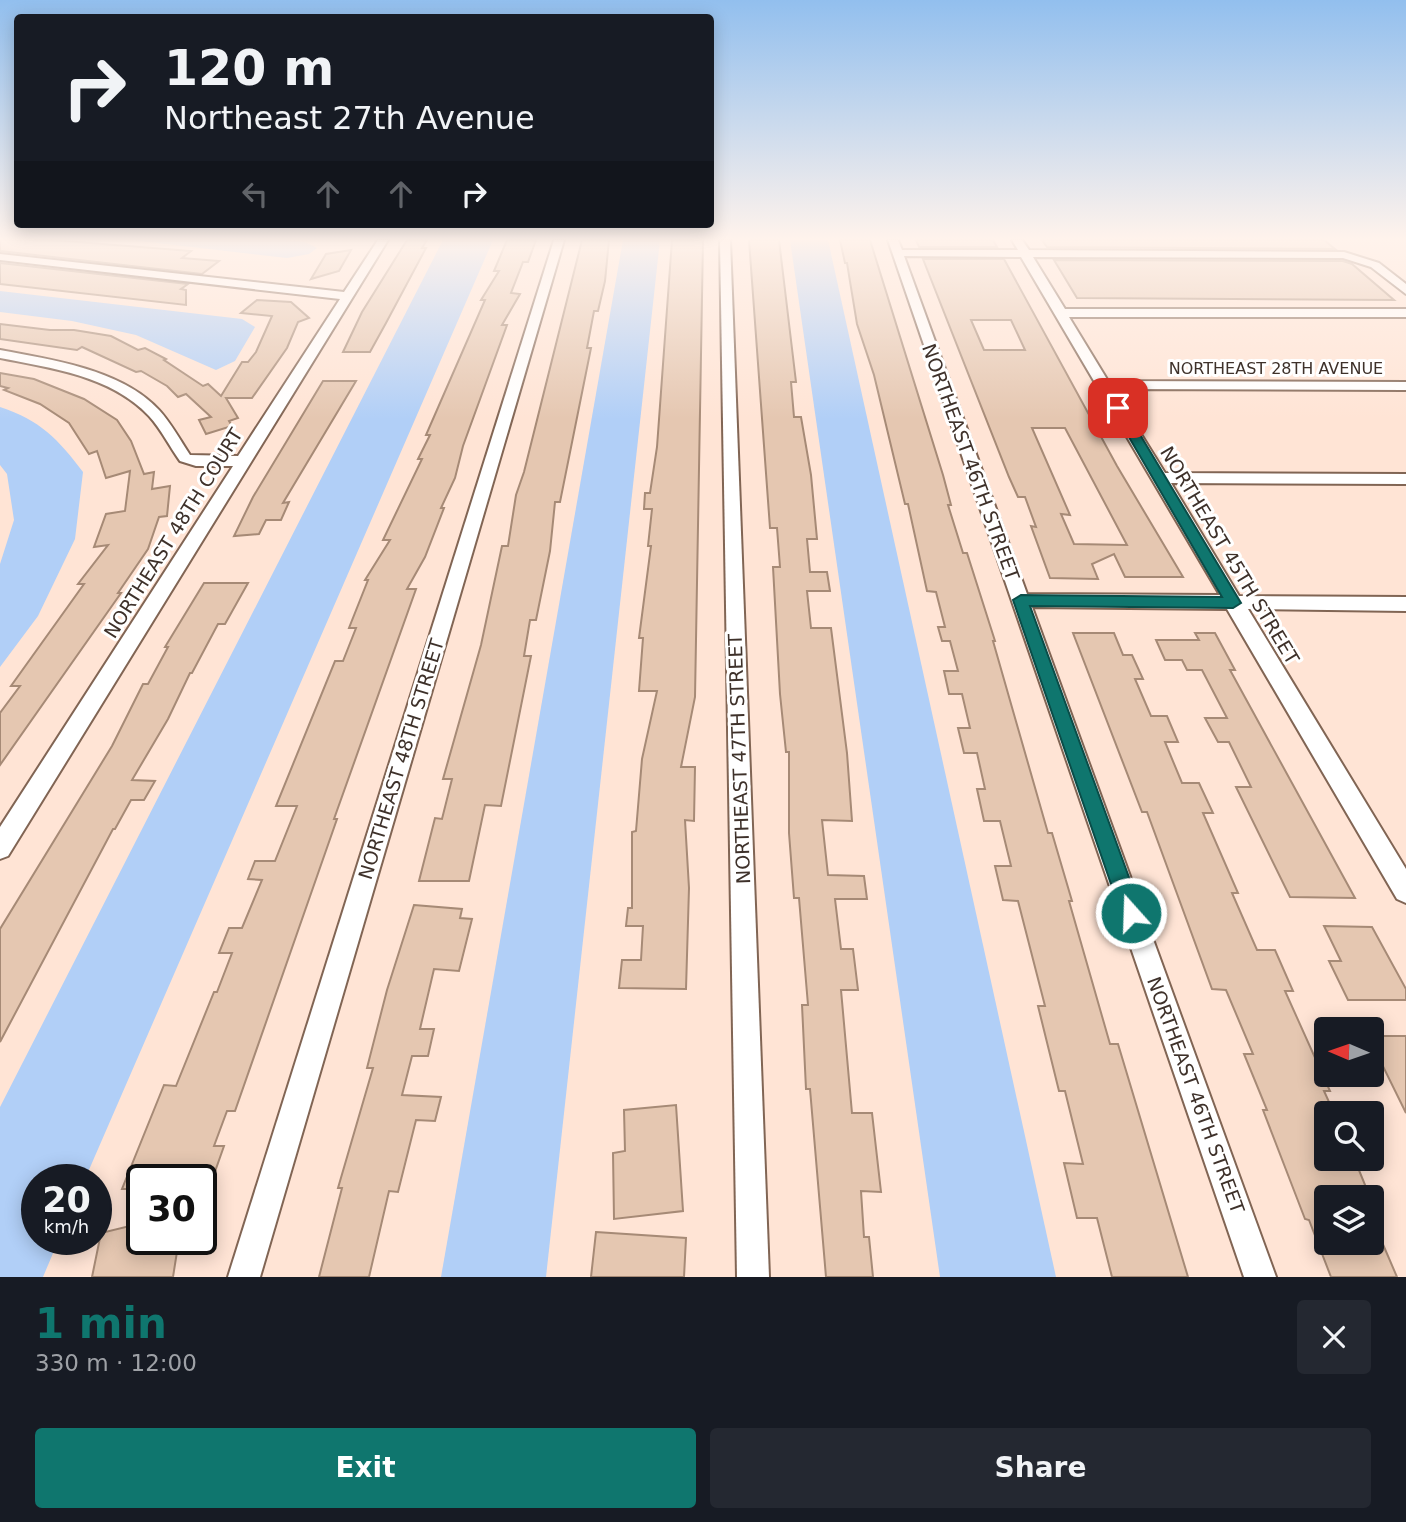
<!DOCTYPE html>
<html lang="en">
<head>
<meta charset="utf-8">
<style>
	body { margin:0; font-family:"DejaVu Sans",sans-serif; background:#242831; color:#f1f3f6; height:100vh; display:flex; flex-direction:column; font-size:26px; white-space:nowrap }
	* { box-sizing:border-box; margin:0 }
	p { font-size:23px; color:#9ea1a6 }
	.icon { flex:none; width:38px; height:38px; fill:none; stroke:currentColor; stroke-width:2; stroke-linecap:round; stroke-linejoin:round }
	.map { position:relative; height:1277px; overflow:hidden }
	.drawer { display:flex; flex-direction:column; background:#171b24; flex:1 }
	.drawer>* { flex:none }
	.hud { position:absolute; left:14px; top:14px; width:700px; height:214px; border-radius:7px; box-shadow:0 4px 18px #0003; background:#171b24; color:#f1f3f6; overflow:hidden }
	.needle { width:46px; rotate:272deg }
	.fabs { position:absolute; left:1314px; top:1017px; display:grid; gap:14px }
	.fabs a { display:grid; place-items:center; width:70px; height:70px; border-radius:7px; background:#171b24; box-shadow:0 4px 18px #0003; font-size:35px }
	.speed { position:absolute; left:21px; top:1164px; display:flex; gap:14px; font-size:35px; font-weight:700; text-align:center }
	.speed>* { display:grid; place-content:center; width:91px; height:91px; border-radius:50%; background:#171b24; box-shadow:0 4px 18px #0003; line-height:1 }
	.speed small { font-size:18px; font-weight:400 }
	.speed .limit { border:4px solid #111; border-radius:10px; background:#fff; color:#111 }
	.pin { position:absolute; display:grid; place-items:center; width:60px; height:60px; color:#fff; margin:-30px; border-radius:14px; box-shadow:0 4px 10px #0006 }
	.me { position:absolute; width:77px; margin:-38px; rotate:340deg; stroke-linejoin:round; filter:drop-shadow(0 0 5px #0008) }
	.turn { display:flex; align-items:center; gap:24px; height:147px; padding:0 35px; font-size:32px }
	.turn .icon { width:91px; height:91px; stroke-width:2.5 }
	.turn b { display:block; font-size:49px; line-height:60px }
	.lanes { display:flex; align-items:center; height:66px; padding:0 35px; background:#0003; justify-content:center; gap:35px; direction:ltr }
	.lanes .off { opacity:.35 }
	.round { display:grid; place-items:center; flex:none; width:74px; height:74px; border-radius:7px; background:#242831 }
	.overview { display:flex; align-items:center; justify-content:space-between; height:119px; padding:0 35px }
	h1 { font-size:42px; font-weight:700; line-height:52px; color:#0f766e }
	.cta { display:flex; gap:14px; margin-top:auto; padding:14px 35px }
	.cta a { flex:1; height:80px; border-radius:7px; background:#0f766e; color:#fff; font-size:28px; font-weight:700; line-height:80px; text-align:center }
	.cta a+a { background:#242831; color:#f1f3f6 }
	.map>svg:first-child { display:block }
</style>
</head>
<body>
<div class="map">
<svg width="1406" height="1277" viewBox="0 0 1406 1277">
	<rect width="100%" height="100%" fill="#ffe4d5"/>
	<g fill="#b1cff7">
		<path d="M132,240H284L305,242L317,248L309,254L287,258Z"/>
		<path d="M443,240H493L85,1179L37,1180V1239H59L43,1277H0V1107Z"/>
		<path d="M623,240H660L546,1277H441Z"/>
		<path d="M790,240H828L1056,1277H940Z"/>
		<path d="M0,291L242,319L255,327L235,361L216,370L136,335L72,321L0,312Z"/>
		<path d="M0,407C40,420 58,439 83,472L75,539L38,616L0,667V564L14,520L7,474L0,465Z"/>
	</g>
	<g fill="#e5c7b1" stroke="#a68a76" stroke-width="2" fill-rule="evenodd">
		<path d="M0,240H52L191,251L182,258L219,261L202,274L0,251Z"/>
		<path d="M407,240H427L422,248H426L386,323L370,352H343L362,312Z"/>
		<path d="M507,240H536L528,262H523L511,293L520,294L502,325H507L463,446L455,478L441,508H444L425,557L407,589H416L334,819H337L235,1111H227L214,1146H224L212,1180H142V1189H122L164,1085L176,1086L214,992H217L232,953H219L229,928H242L262,880L248,879L255,861H275L297,806H276L335,661H343L356,628H349L368,580H365L390,540H383L422,459H418L430,435H426L485,300H481L499,271H494Z"/>
		<path d="M582,240H609L605,281L598,311H594L587,348H591L560,502H555L550,551L536,620H530L524,656H531L501,806L485,805L469,881H419L435,818L442,819L452,779H443L481,645L502,546H508L516,495L524,472Z"/>
		<path d="M672,240H703L695,697L681,767H695L694,821L685,820L689,888L686,989L619,988L622,960H641L643,926H626L628,908H632V832L636,831L642,759L657,691H639L643,638H639L651,546H648L652,509H644L645,493H650L657,447Z"/>
		<path d="M749,240H779L796,382H791L794,417H801L811,475L817,539H807L810,572H827L830,591H807L811,628H831L847,753L852,821L822,820L828,875L864,876L867,899H835L841,949H853L858,990H841L852,1113H872L881,1192L861,1191L864,1237H869L873,1277H826L810,1089H806L802,1005H808L799,898H794L789,833V752H786L780,694L773,567H780L777,528H770Z"/>
		<path d="M840,240H870L943,475L951,505H948L963,553H967L995,641H993L1048,833H1052L1072,901H1069L1110,1044H1118L1188,1277H1112L1097,1218H1077L1064,1163L1083,1164L1065,1091H1059L1038,1006H1045L1018,901L1003,900L995,866H1011L1000,821H984L977,789H985L977,753H964L958,728H970L962,694H949L944,671H958L950,641H942L938,627H945L936,592L927,591L908,504H905L874,375L857,324L847,263H845Z"/>
		<path d="M916,240H993L997,247H919Z"/>
		<path d="M1042,240H1324L1335,249L1047,247Z"/>
		<path d="M351,250L339,271L311,279L326,254Z"/>
		<path d="M923,259H1004L1117,466L1183,577H1125L1114,554L1092,564L1098,579L1050,578L1031,526L1036,527L1025,497H1018L1009,477ZM971,320H1011L1025,350H984ZM1032,428H1065L1127,545L1074,544L1061,514L1070,515Z"/>
		<path d="M1054,260L1343,261L1352,264L1394,300L1077,298Z"/>
		<path d="M0,263L188,284L181,289L186,290V305L0,284Z"/>
		<path d="M257,300L291,302L309,318L298,322L287,348L252,398H226L238,418L229,421L232,426L206,434L199,420L211,417L186,394L178,397L167,386L141,371L136,372L82,347L77,350L0,339V324L50,330H74L111,336L138,350L145,348L166,359L164,360L203,386L208,384L221,396L242,362H248L256,352L272,316L241,313Z"/>
		<path d="M0,373L34,379L84,399L117,420L131,441L144,474L154,472L152,489L170,486L167,516L159,517L148,549L118,593H121L0,765V713L20,686H11L84,584H78L108,545L94,547L106,514L125,511L130,471L106,478L97,451L89,454L69,423L40,404L4,390L8,388L0,386Z"/>
		<path d="M323,381H356L283,503L289,502L281,520H266L259,534L234,536L253,497Z"/>
		<path d="M204,583H248L225,624H218L192,673H190L168,719L132,780L155,781L144,800H131L115,829H113L0,1042V929L112,746L143,684H148L168,647H165Z"/>
		<path d="M1073,633H1114L1123,655H1132L1143,679H1135L1151,716H1167L1178,742H1165L1182,783H1199L1213,813H1203L1238,893H1232L1257,950H1275L1293,991H1285L1330,1091H1324L1334,1113H1326V1158H1354L1370,1197H1326V1242H1382L1397,1277H1331L1309,1220L1305,1219L1263,1110H1267L1244,1054H1253L1226,990L1212,989L1147,812H1142Z"/>
		<path d="M1195,633H1215L1235,670H1230L1355,898L1290,897L1236,787H1251L1229,742H1218L1205,718H1227L1202,670H1187L1182,660H1165L1156,640H1199Z"/>
		<path d="M414,905L462,909L460,918L472,919L459,971L434,969L420,1029H434L428,1056H412L402,1095L441,1097L435,1121L416,1120L398,1192L389,1191L369,1277H319L342,1188H338L373,1068H367L387,990Z"/>
		<path d="M1324,926L1372,927L1406,989V1000H1348L1329,961H1341Z"/>
		<path d="M1372,1036H1406V1113L1372,1044Z"/>
		<path d="M676,1105L683,1211L614,1219L613,1153L625,1151L624,1110Z"/>
		<path d="M142,1223V1239H179L173,1277H92L101,1233Z"/>
		<path d="M596,1232L686,1238L684,1277H591Z"/>
	</g>
	<g fill="none" stroke-linecap="round" stroke-linejoin="round">
		<g stroke="#816554" stroke-width="4">
			<g id="street">
				<path d="M378,240H388L8,856L0,859V827L233,466H196L180,461C170,447 161,429 149,416C112,376 51,368 0,358V350C52,360 121,369 159,410C171,423 180,440 190,455L238,456L340,299L0,260V254L344,292Z"/>
				<path d="M554,240H564L260,1277H228Z"/>
				<path d="M720,240H730L769,1277H737Z"/>
				<path d="M888,240H898L902,250H1018L1012,240H1022L1029,250L1344,252L1379,263L1406,284V294L1371,267L1343,258L1033,257L1065,309H1406V317H1069L1108,381L1406,382V390L1113,389L1165,473L1406,474V484L1171,483L1239,596L1406,597V611L1248,609L1406,869V903L1397,899L1227,609L1032,607L1276,1277H1244ZM904,256L1021,257L1220,595L1027,594Z"/>
			</g>
		</g>
		<use href="#street" fill="#fff" fill-rule="evenodd"/>
	</g>
	<linearGradient id="sky" x2="0" y2="1"><stop stop-color="#92bfee"/><stop offset="0.57" stop-color="#fff3ec"/><stop offset="1" stop-color="#fff3ec" stop-opacity="0"/></linearGradient>
	<rect width="1406" height="419" fill="url(#sky)"/>
	<path fill="#0f766e" stroke="#0a4d48" stroke-width="2" d="M1114,406L1124,408L1241,603L1233,608L1030,606L1142,913L1139,920L1131,923L1124,920L1121,913L1013,600L1021,595L1222,597L1112,408Z"/>
	<g text-anchor="middle" stroke-width="6" stroke-linejoin="round" paint-order="stroke">
		<g font-size="16" fill="#3e312a" stroke="#fff">
			<text x="1276" y="374">NORTHEAST 28TH AVENUE</text>
		</g>
		<g font-size="19" fill="#3e312a" stroke="#fff">
			<text transform="translate(971 462) rotate(70)" y="7">NORTHEAST 46TH STREET</text>
			<text transform="translate(173 533) rotate(-58)" y="7">NORTHEAST 48TH COURT</text>
			<text transform="translate(1230 555) rotate(59)" y="7">NORTHEAST 45TH STREET</text>
			<text transform="translate(401 759) rotate(-73)" y="7">NORTHEAST 48TH STREET</text>
			<text transform="translate(739 759) rotate(-92)" y="7">NORTHEAST 47TH STREET</text>
			<text transform="translate(1196 1095) rotate(70)" y="7">NORTHEAST 46TH STREET</text>
		</g>
	</g>
</svg>
<div class="fabs">
<a><svg class="needle" viewBox="-14 -14 28 28"><path d="M0-13l5 13h-10z" fill="#e53935"/><path d="M0 13l5-13h-10z" fill="#9ea1a6"/></svg></a>
<a><svg class="icon" aria-label="search" viewBox="0 0 24 24"><circle cx="10" cy="10" r="6"/><path d="M15 15l6 6"/></svg></a>
<a><svg class="icon" aria-label="layers" viewBox="0 0 24 24"><path d="M12 4l9 5-9 5-9-5zM3 14l9 5 9-5"/></svg></a>
</div>
<div class="speed"><div>20<small>km/h</small></div><div class="limit">30</div></div>
<div class="pin" style="left:1118px;top:408px;background:#d93025"><svg class="icon" aria-label="arrive" viewBox="0 0 24 24"><path d="M6 21V4h12l-3 4 3 4H6"/></svg></div>
<svg class="me" style="left:1131px;top:913px" viewBox="-20 -20 40 40"><circle r="17" fill="#0f766e" stroke="#fff" stroke-width="3"/><path d="M0-11L8 9 0 5-8 9z" fill="#fff"/></svg>
<div class="hud">
<div class="turn"><svg class="icon" aria-label="right" viewBox="0 0 24 24"><path d="M7 20v-9h11M14 6l5 5-5 5"/></svg><div><b>120 m</b>Northeast 27th Avenue</div></div>
<div class="lanes"><svg class="icon off" aria-label="left" viewBox="0 0 24 24"><path d="M17 20v-9H6M10 6l-5 5 5 5"/></svg><svg class="icon off" aria-label="ahead" viewBox="0 0 24 24"><path d="M12 20V5M6 11l6-6 6 6"/></svg><svg class="icon off" aria-label="ahead" viewBox="0 0 24 24"><path d="M12 20V5M6 11l6-6 6 6"/></svg><svg class="icon" aria-label="right" viewBox="0 0 24 24"><path d="M7 20v-9h11M14 6l5 5-5 5"/></svg></div>
</div>
</div>
<section class="drawer">
<div class="overview"><div><h1>1 min</h1><p>330 m · 12:00</p></div><a class="round"><svg class="icon" aria-label="close" viewBox="0 0 24 24"><path d="M6 6l12 12M18 6L6 18"/></svg></a></div>
<div class="cta"><a>Exit</a><a>Share</a></div>
</section>
</body>
</html>
